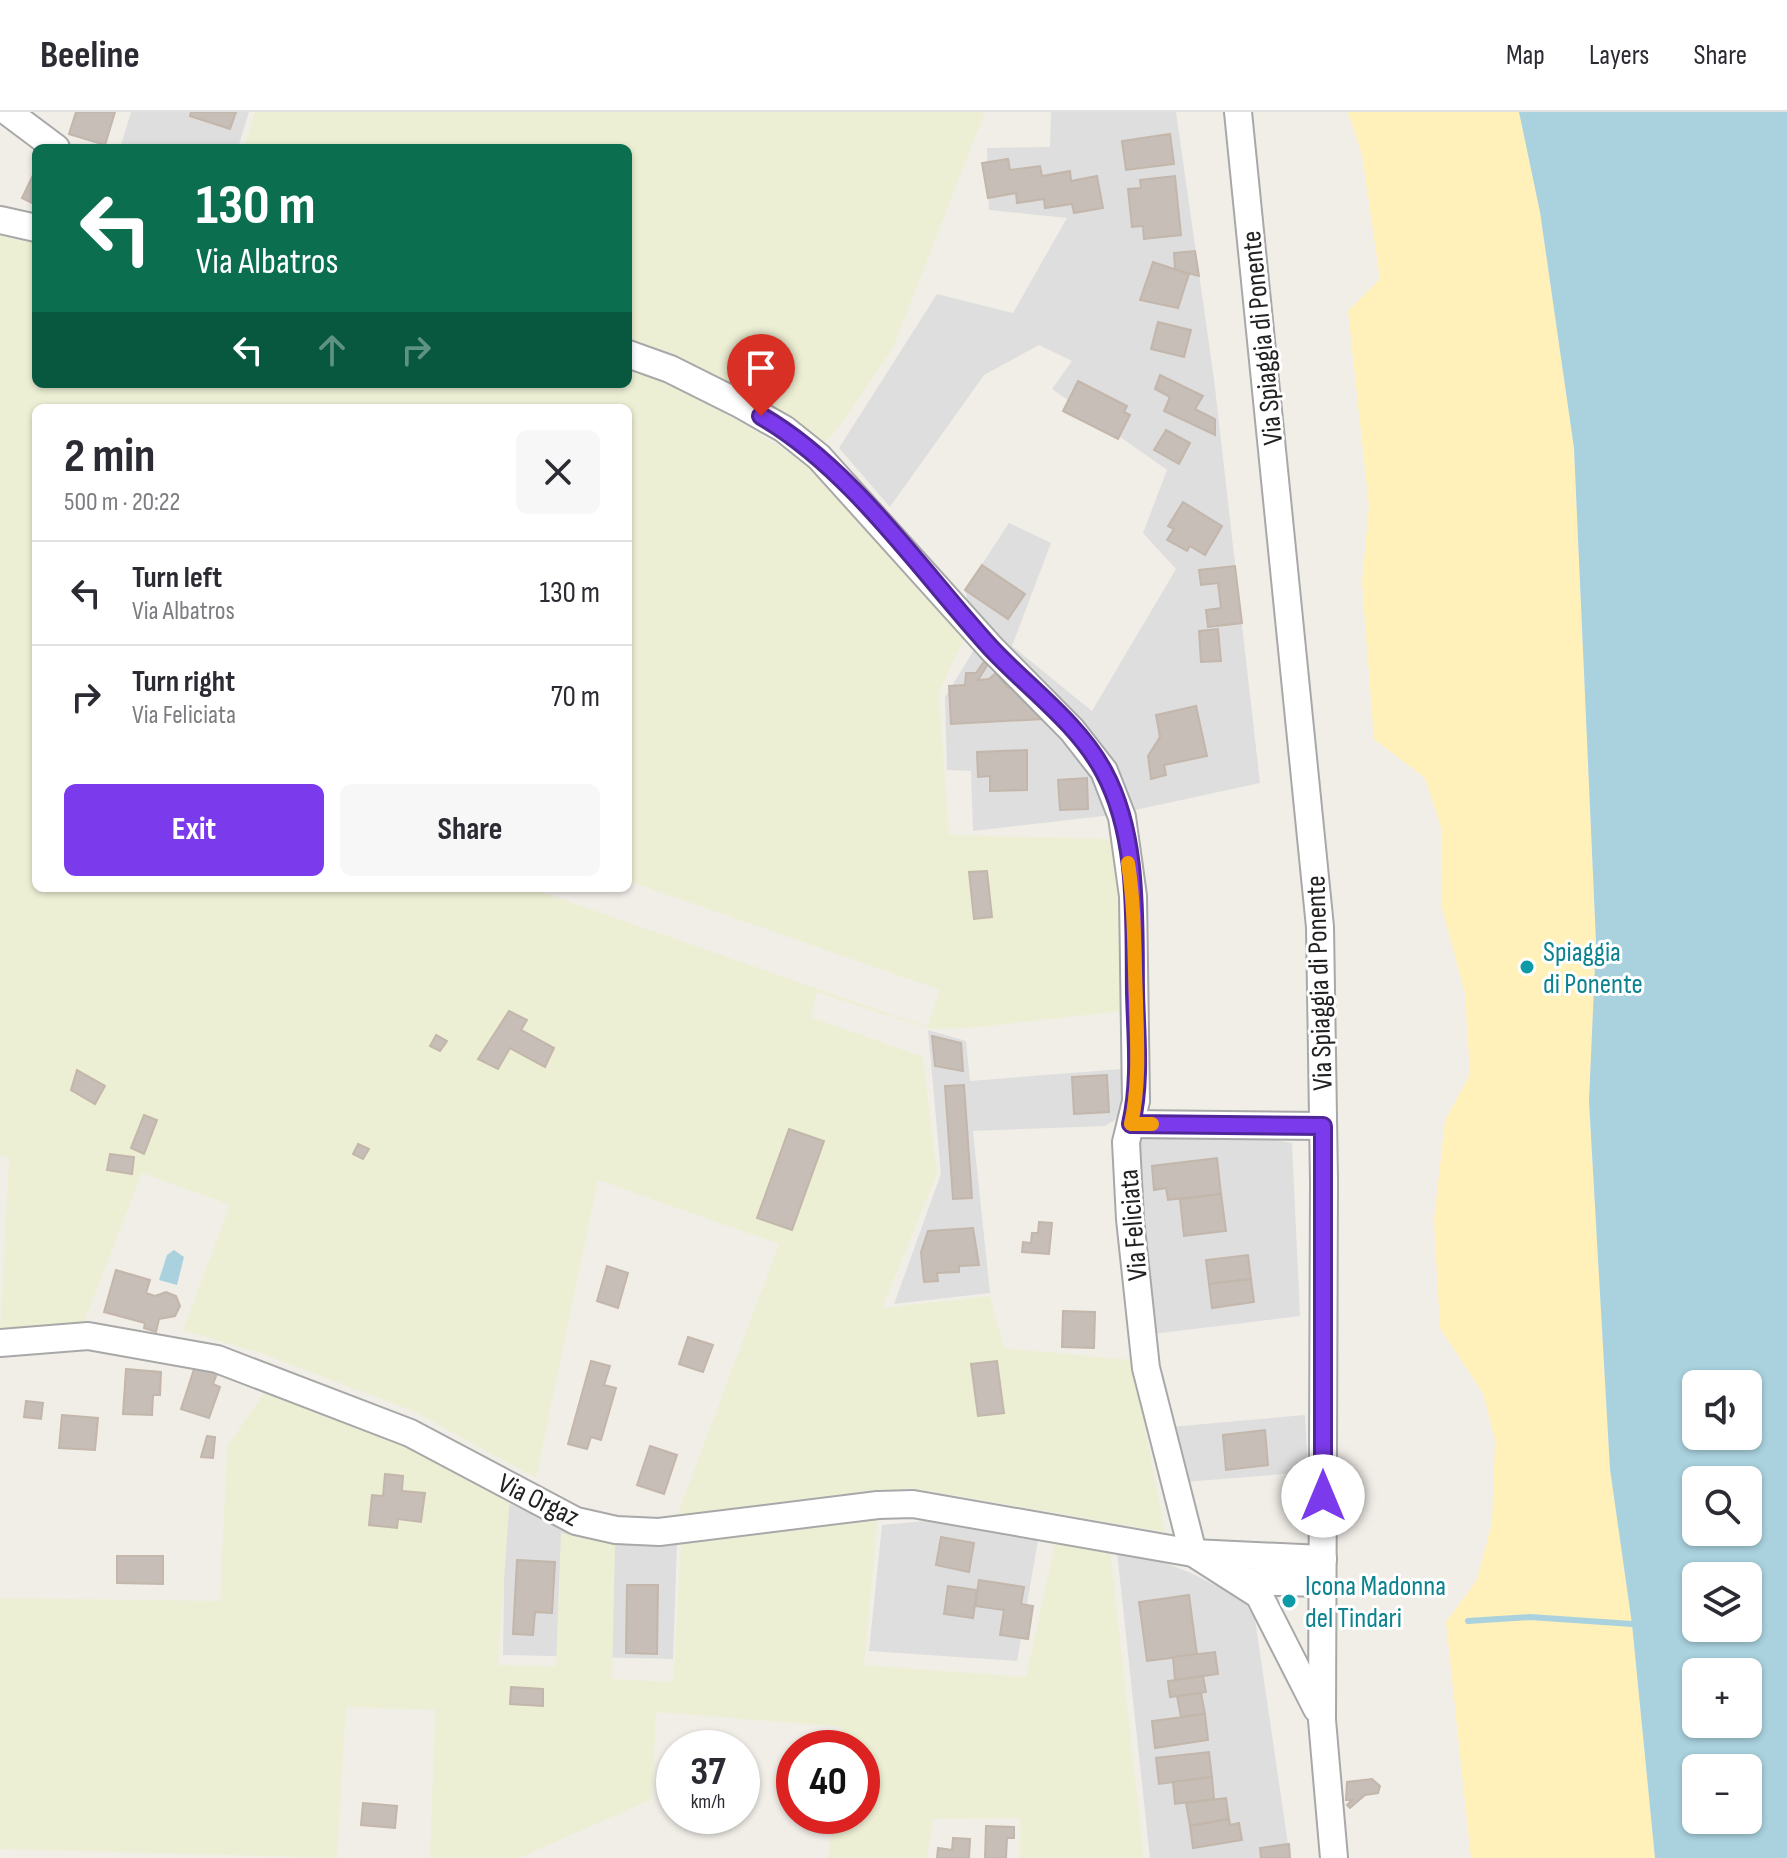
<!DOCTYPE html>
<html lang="en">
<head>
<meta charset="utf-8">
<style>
	body { margin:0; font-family:"Sofia Sans Condensed",sans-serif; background:#f7f7f7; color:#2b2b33; height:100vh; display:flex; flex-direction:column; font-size:30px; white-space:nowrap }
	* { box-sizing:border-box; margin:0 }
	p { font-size:26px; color:#7c7c81 }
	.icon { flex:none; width:44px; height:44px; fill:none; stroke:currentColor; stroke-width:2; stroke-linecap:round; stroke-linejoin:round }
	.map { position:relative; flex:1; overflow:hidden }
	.details { position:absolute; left:32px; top:292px; width:600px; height:488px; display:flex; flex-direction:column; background:#fff; border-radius:12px; box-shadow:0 2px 6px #0004 }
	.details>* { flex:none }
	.guide { position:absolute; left:32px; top:32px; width:600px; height:244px; border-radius:12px; box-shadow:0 2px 6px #0004; background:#0b6e4f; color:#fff; overflow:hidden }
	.tools { position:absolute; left:1682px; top:1258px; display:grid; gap:16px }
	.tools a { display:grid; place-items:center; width:80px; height:80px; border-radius:12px; background:#fff; box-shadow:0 2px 6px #0004; font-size:40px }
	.speed { position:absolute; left:656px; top:1618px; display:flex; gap:16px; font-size:40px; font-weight:700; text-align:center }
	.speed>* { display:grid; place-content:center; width:104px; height:104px; border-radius:50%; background:#fff; box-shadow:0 2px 6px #0004; line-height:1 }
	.speed small { font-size:20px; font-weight:400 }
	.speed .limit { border:12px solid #d22; background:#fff; color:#111 }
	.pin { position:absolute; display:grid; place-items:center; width:68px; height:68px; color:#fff; margin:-82px -34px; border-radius:50% 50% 50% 0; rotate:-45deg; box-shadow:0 0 8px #0007 }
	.pin .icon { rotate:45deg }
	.me { position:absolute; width:88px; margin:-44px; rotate:0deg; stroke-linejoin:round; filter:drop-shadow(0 0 6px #0008) }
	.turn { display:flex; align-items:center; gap:28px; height:168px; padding:0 32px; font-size:36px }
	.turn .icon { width:104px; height:104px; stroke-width:2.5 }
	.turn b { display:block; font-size:56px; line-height:68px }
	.lanes { display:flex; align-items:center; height:76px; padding:0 32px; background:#0003; justify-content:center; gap:40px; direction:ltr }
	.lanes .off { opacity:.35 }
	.round { display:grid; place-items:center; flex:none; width:84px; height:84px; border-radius:12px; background:#f7f7f7 }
	.summary { display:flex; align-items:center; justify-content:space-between; height:136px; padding:0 32px }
	h1 { font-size:48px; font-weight:700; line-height:60px }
	.cta { display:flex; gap:16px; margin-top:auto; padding:16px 32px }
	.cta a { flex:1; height:92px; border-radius:12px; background:#7c3aed; color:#fff; font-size:32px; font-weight:700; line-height:92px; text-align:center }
	.cta a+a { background:#f7f7f7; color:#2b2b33 }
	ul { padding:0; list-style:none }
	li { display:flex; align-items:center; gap:24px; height:104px; padding:0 32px; border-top:2px solid #e1e1e2 }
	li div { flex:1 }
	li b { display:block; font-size:30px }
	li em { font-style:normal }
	header { display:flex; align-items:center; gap:48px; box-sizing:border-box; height:112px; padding:0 40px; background:#fff; border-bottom:2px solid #e1e1e2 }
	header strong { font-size:38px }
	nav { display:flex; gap:44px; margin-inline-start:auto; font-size:28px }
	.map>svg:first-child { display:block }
</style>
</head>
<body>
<header>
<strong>Beeline</strong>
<nav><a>Map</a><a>Layers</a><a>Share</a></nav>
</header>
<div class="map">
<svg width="1787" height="1746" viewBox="0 0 1787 1746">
	<rect width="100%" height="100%" fill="#f1eee8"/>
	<g fill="#dfdede">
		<path d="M131,0H249L238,36H120Z"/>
		<path d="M1051,0H1176L1214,267L1260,671L1112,703L973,719L971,659L947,658L945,585L977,533L965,478L1009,411L1051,431L1012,534L1092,599L1176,457L1143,421L1167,358L1052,277L1072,249L1039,233L984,263L890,395L839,336L937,182L1013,201L1067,106L989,98L987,36L1050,35Z"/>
		<path d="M928,918L966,929L970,969L1122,957L1123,995L1115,1008L1105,1014L973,1019L990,1181L894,1192L941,1062Z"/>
		<path d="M1247,1023L1292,1031L1300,1204L1152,1222L1137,1027Z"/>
		<path d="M1305,1303L1308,1360L1185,1370L1170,1315Z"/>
		<path d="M505,1390L556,1412L677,1429L673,1547L503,1543Z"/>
		<path d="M935,1408L1039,1423L1017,1549L869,1539L882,1413Z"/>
		<path d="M1117,1440L1156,1447L1193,1462L1233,1482L1246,1492L1255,1507L1290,1746H1150Z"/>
	</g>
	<g fill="#edefd4" fill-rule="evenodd">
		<path d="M255,0H985L893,236L841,312L822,334L628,231V36H244Z"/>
		<path d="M0,121L36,129V272H628V256L677,275L747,314L812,356L966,523L939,580L949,723L1118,727L1123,899L968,916L929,917L817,880L811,905L923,945L937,1062L882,1196L990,1184L1004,1236L1132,1248L1165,1420L911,1376L677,1404L779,1132L598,1068L536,1366L413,1299L260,1241L183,1218L230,1093L142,1061L84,1210L0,1220L9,1045L0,1044ZM36,296H628V769L940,878L927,915L530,776H36Z"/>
		<path d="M266,1278L397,1327L510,1383L498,1553L556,1554L561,1421L615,1433L612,1567L673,1570L681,1432L878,1405L864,1553L1026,1565L1055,1431L1110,1438L1144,1746H1020V1706L933,1707L927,1746H828L833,1704H862V1636H840L841,1615L656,1600L652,1687L519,1746H430L435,1598L346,1595L337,1746L0,1737V1486L220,1489L227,1335Z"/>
	</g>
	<path fill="#fff1b9" d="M1348,0H1519L1540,100L1574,336L1596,830L1589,989L1610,1357L1632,1512L1655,1746H1471L1446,1510L1477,1468L1492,1411L1495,1328L1483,1281L1440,1216L1434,1108L1445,1009L1470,962L1465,881L1442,796L1441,715L1425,666L1374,627L1362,470L1369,394L1348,199L1380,167L1362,42Z"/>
	<g fill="#a9d2de" fill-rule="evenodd">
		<path d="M1519,0H1787V1746H1655L1632,1512L1610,1357L1589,989L1596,830L1574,336L1540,100ZM1696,1272H1748V1324H1696ZM1696,1368H1748V1420H1696ZM1696,1464H1748V1516H1696ZM1696,1560H1748V1612H1696ZM1696,1656H1748V1708H1696Z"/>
		<path d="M174,1138L184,1145L177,1173L159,1168L167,1143Z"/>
	</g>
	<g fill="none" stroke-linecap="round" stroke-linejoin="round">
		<path stroke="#a9d2de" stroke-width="6" d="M1468,1509L1530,1505L1632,1512"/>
	</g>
	<g fill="#c6beb7" stroke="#c3b6aa" stroke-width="2">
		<path d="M76,0H115L105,33L69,22Z"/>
		<path d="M191,0H236L230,17L190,4Z"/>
		<path d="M1170,22L1174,52L1126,58L1122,29Z"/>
		<path d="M1008,47L1010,58L1040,54L1042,64L1070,59L1071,69L1097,64L1103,96L1074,101L1072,92L1045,96L1044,87L1017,91L1016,81L988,86L982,51Z"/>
		<path d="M36,57V93L22,86Z"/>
		<path d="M1175,64L1181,123L1144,127L1143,114L1132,115L1128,77L1141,76L1140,68Z"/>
		<path d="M1195,139L1199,164L1175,158L1174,141Z"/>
		<path d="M1153,150L1189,162L1178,196L1140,188Z"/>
		<path d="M1158,210L1191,218L1184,245L1151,237Z"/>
		<path d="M1160,263L1203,284L1195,297L1215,307V323L1164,299L1170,285L1155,277Z"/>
		<path d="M1078,269L1127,294L1124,300L1130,303L1118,327L1063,299Z"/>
		<path d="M1166,318L1190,331L1179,352L1154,338Z"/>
		<path d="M1183,390L1222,414L1205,443L1190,434L1187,439L1167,428L1174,417L1168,414Z"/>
		<path d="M982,453L1025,482L1008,507L965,478Z"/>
		<path d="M1235,454L1242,511L1208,515L1206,498L1221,496L1218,471L1201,473L1199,458Z"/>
		<path d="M1218,517L1221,549L1201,550L1199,519Z"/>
		<path d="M985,548L988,552L978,568L989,567L996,561L1008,576L1013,573L1043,607L951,612L949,574L965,573L966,561H976Z"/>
		<path d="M1196,594L1207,644L1164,653L1166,663L1151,667L1148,644L1160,625L1156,603Z"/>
		<path d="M1027,638V678L990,679V664L978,665L977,640Z"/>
		<path d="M1087,666L1088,697L1060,698L1058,668Z"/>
		<path d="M987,759L992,805L974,807L969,760Z"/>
		<path d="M509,899L527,908L521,918L554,936L545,955L510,936L498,957L478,947Z"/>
		<path d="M436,923L447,929L440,939L430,934Z"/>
		<path d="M932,924L961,931L963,959L935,954Z"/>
		<path d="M77,958L105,974L95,992L71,978Z"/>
		<path d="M1107,963L1109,1000L1074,1002L1072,965Z"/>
		<path d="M964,973L972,1086L953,1087L945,974Z"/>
		<path d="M144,1003L157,1008L144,1042L131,1036Z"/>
		<path d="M789,1017L824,1029L792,1118L757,1106Z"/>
		<path d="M358,1032L369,1037L363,1047L353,1042Z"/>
		<path d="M110,1042L134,1045L132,1062L107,1058Z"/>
		<path d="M1217,1046L1221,1082L1168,1088L1166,1076L1154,1078L1152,1054Z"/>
		<path d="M1221,1082L1226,1119L1184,1124L1180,1087Z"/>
		<path d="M1039,1110L1052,1111L1049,1142L1022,1140L1023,1130L1031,1131L1032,1121H1038Z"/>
		<path d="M973,1116L979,1153L959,1154V1160L937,1161L938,1169L924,1170L921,1140L928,1119Z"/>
		<path d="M1248,1143L1251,1167L1209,1172L1206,1148Z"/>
		<path d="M607,1154L628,1161L618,1196L597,1189Z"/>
		<path d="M116,1158L150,1168L146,1181L155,1184L166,1180L176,1184L180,1194L175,1204L159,1207L156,1220L144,1216L145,1211L104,1200Z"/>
		<path d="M1251,1167L1254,1190L1212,1196L1209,1172Z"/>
		<path d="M1063,1199L1095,1200L1094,1236L1062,1235Z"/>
		<path d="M688,1225L713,1233L703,1260L679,1252Z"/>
		<path d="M591,1249L610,1254L604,1273L616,1276L601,1328L591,1325L587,1337L568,1332Z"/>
		<path d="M997,1249L1004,1301L978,1304L971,1252Z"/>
		<path d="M196,1251L218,1259L213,1272L220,1275L209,1306L181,1297Z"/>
		<path d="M126,1257L161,1260L160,1283H153L152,1303L123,1302Z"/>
		<path d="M26,1289L43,1291L41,1307L24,1305Z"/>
		<path d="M62,1303L98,1306L95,1338L59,1336Z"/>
		<path d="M1265,1318L1268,1353L1226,1358L1223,1323Z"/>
		<path d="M207,1324L215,1325L213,1346L201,1345Z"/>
		<path d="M650,1334L677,1343L664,1382L637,1373Z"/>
		<path d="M385,1362L403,1364L402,1379L425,1381L421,1410L398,1407L397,1416L369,1413L372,1383L383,1384Z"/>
		<path d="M941,1425L974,1431L969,1460L936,1453Z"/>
		<path d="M117,1444H163V1472L117,1471Z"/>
		<path d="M517,1448L555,1450L552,1501L535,1500L533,1523L513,1522Z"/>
		<path d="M979,1468L1024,1475L1021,1492L1033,1494L1028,1527L1000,1523L1004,1498L975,1494Z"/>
		<path d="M627,1473H658L657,1542L626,1541Z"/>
		<path d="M948,1474L977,1478L973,1506L944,1502Z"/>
		<path d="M1189,1483L1197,1543L1147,1549L1139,1490Z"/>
		<path d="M1215,1540L1218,1562L1175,1568L1173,1545Z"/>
		<path d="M1203,1564L1206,1580L1170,1585L1168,1569Z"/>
		<path d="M511,1575L543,1577V1594L510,1592Z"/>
		<path d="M1201,1581L1205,1602L1181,1605L1177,1584Z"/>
		<path d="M1205,1602L1208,1628L1155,1636L1152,1609Z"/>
		<path d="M1209,1640L1212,1665L1159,1672L1156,1646Z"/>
		<path d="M1212,1665L1214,1687L1175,1692L1173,1670Z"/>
		<path d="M1372,1667L1380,1674L1378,1681L1365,1683L1350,1696L1347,1693L1352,1688H1346L1347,1670Z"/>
		<path d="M1226,1686L1229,1707L1190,1714L1186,1691Z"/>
		<path d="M363,1691L397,1694L395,1716L361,1713Z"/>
		<path d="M1229,1707L1230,1713L1239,1711L1242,1728L1193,1736L1190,1714Z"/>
		<path d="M986,1714L1014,1715V1726H1007L1006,1746H985Z"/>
		<path d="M953,1726L970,1727L969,1746H937L938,1736L952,1738Z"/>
		<path d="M1289,1732L1290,1746H1261L1260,1736Z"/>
	</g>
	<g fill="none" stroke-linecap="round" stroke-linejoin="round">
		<g stroke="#a8a8a8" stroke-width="30">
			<g id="minor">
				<path d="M8,0L56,36"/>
				<path d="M1238,0L1320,815L1324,1069L1322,1608L1334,1746"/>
				<path d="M0,108L36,116"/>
				<path d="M628,242L670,257L738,291L784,317L819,345L992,537L1072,618L1104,659L1122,705L1133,784L1136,989L1126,1030L1130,1107L1146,1256L1193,1441"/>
				<path d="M1131,1012L1323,1014"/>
				<path d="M0,1231L88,1224L217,1247L410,1321L576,1409L616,1418L659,1420L878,1393L913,1392L1193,1441L1323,1447"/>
				<path d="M1198,1444L1259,1483L1317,1597"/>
				<path d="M1242,1469L1322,1471"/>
			</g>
		</g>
		<use href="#minor" stroke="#fff" stroke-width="26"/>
	</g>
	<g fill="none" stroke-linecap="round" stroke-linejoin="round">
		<g stroke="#51269a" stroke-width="20">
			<path id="route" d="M761,304C850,355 921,459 990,535C1027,575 1078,611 1104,660C1139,725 1134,808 1135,880C1136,924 1141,969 1131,1012L1323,1014V1384"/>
		</g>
		<use href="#route" stroke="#7c3aed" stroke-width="14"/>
		<path stroke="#f59e0b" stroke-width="14" d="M1128,751C1135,796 1134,842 1136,888C1137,929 1140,972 1131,1012H1152"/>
	</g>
	<g fill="#0f9aa8" stroke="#fff" stroke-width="3">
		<circle cx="1527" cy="855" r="8"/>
		<circle cx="1289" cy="1489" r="8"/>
	</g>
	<g text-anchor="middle" stroke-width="6" stroke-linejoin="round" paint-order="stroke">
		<g font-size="28" fill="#212121" stroke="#fff">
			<text transform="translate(1261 226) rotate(-96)" y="10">Via Spiaggia di Ponente</text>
			<text transform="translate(1318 871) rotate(-92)" y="10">Via Spiaggia di Ponente</text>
			<text transform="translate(1132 1113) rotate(-95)" y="10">Via Feliciata</text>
			<text transform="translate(539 1387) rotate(26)" y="10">Via Orgaz</text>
		</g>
		<g font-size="28" fill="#0d838f" stroke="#fff" text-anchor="start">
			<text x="1543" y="849">Spiaggia<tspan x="1543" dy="32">di Ponente</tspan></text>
			<text x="1305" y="1483">Icona Madonna<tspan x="1305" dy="32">del Tindari</tspan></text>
		</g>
	</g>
</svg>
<div class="tools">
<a><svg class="icon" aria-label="sound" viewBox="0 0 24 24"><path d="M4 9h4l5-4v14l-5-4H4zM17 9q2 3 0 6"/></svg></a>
<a><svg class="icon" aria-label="search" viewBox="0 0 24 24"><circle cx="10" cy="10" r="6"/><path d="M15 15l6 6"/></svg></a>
<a><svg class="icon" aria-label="layers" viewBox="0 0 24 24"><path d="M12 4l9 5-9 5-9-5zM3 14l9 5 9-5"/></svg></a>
<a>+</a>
<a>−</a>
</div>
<div class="speed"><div>37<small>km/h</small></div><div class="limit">40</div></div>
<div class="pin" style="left:761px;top:304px;background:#d93025"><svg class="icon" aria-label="arrive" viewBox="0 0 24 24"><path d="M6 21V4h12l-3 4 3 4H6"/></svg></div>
<svg class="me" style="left:1323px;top:1384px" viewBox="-20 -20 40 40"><circle r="19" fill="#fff"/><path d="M0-13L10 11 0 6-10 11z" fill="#7c3aed"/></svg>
<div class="guide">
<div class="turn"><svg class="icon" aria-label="left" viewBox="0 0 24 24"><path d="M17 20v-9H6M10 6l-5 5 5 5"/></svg><div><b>130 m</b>Via Albatros</div></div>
<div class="lanes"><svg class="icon" aria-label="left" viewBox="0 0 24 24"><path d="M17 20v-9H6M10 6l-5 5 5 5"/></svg><svg class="icon off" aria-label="ahead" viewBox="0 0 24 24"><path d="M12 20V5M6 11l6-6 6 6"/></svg><svg class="icon off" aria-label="right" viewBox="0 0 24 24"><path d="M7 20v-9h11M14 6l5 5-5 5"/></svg></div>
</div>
<section class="details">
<div class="summary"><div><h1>2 min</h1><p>500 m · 20:22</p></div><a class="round"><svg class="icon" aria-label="close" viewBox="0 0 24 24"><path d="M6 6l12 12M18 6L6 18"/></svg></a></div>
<ul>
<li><svg class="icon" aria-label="left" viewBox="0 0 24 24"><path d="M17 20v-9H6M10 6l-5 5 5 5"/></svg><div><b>Turn left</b><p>Via Albatros</p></div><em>130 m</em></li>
<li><svg class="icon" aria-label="right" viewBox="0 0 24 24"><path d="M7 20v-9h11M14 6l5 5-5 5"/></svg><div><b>Turn right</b><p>Via Feliciata</p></div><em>70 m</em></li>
</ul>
<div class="cta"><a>Exit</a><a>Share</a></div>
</section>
</div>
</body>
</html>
